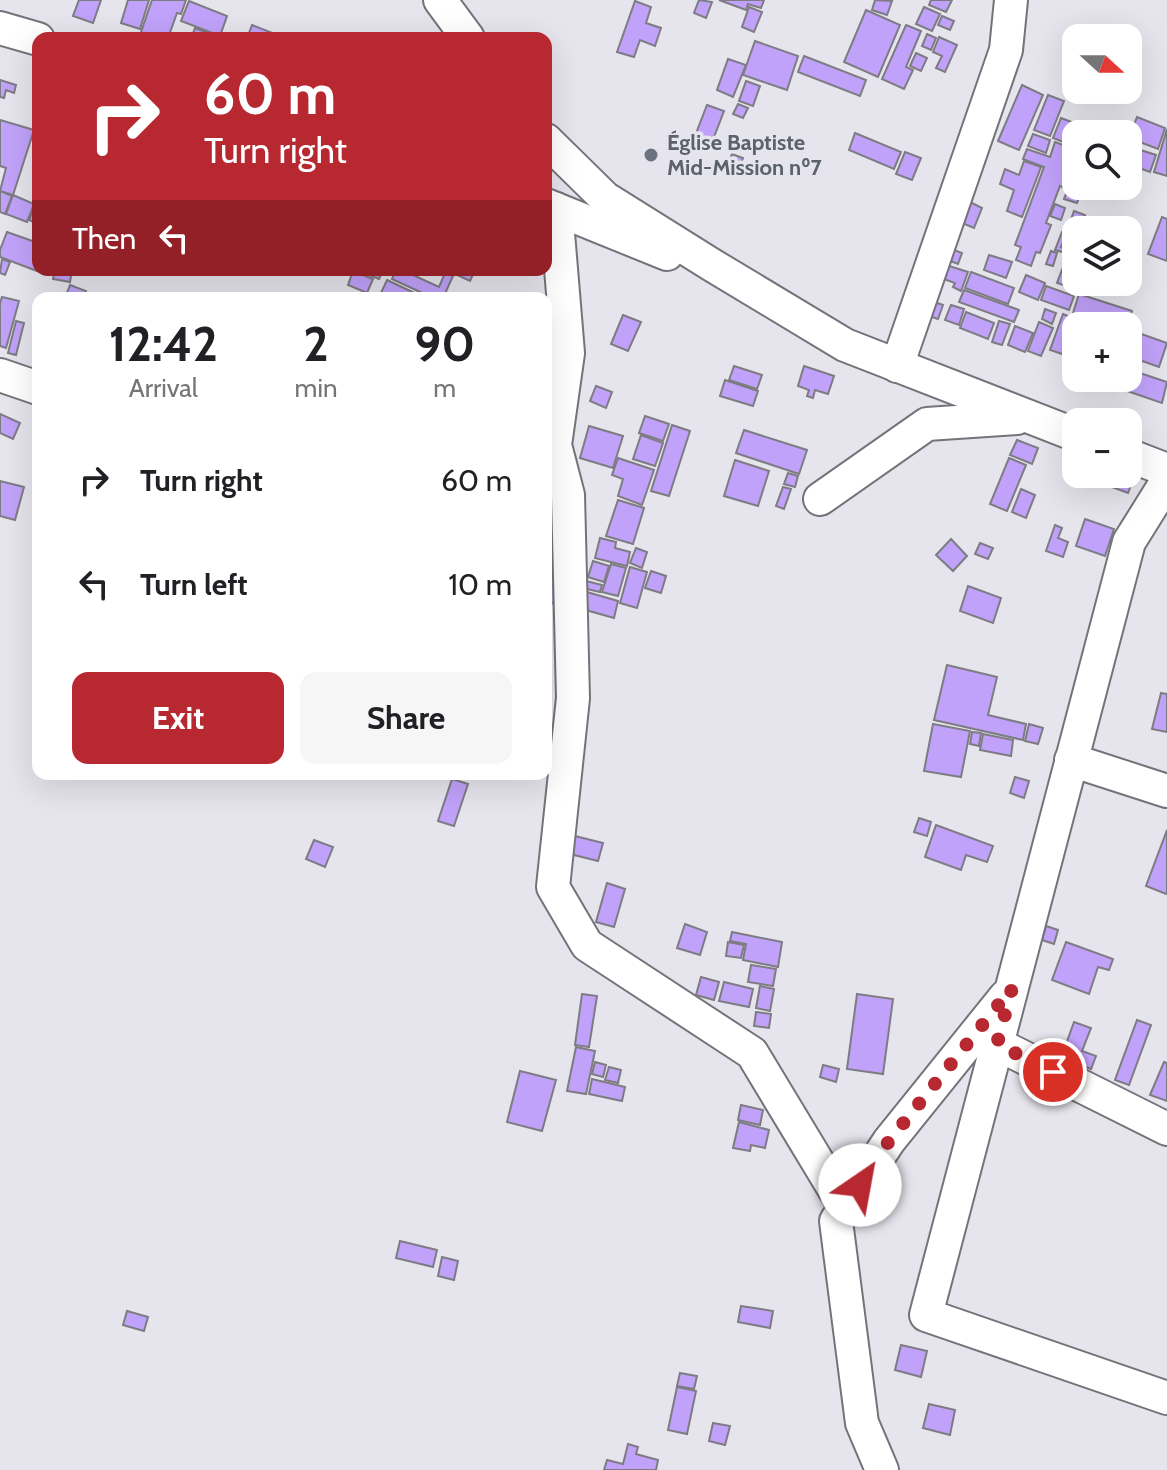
<!DOCTYPE html>
<html lang="en">
<head>
<meta charset="utf-8">
<style>
	body { margin:0; font-family:Cabin,sans-serif; background:#f6f6f6; color:#202124; height:100vh; display:flex; flex-direction:column; font-size:30px; white-space:nowrap }
	* { box-sizing:border-box; margin:0 }
	p { font-size:26px; color:#757577 }
	.icon { flex:none; width:44px; height:44px; fill:none; stroke:currentColor; stroke-width:2; stroke-linecap:round; stroke-linejoin:round }
	.map { position:relative; flex:1; overflow:hidden }
	.panel { position:absolute; left:32px; top:292px; width:520px; height:488px; display:flex; flex-direction:column; background:#fff; border-radius:16px; box-shadow:0 8px 32px #0002 }
	.panel>* { flex:none }
	.top-card { position:absolute; left:32px; top:32px; width:520px; height:244px; border-radius:16px; box-shadow:0 8px 32px #0002; background:#b82831; color:#fff; overflow:hidden }
	.needle { width:52px; rotate:111deg }
	.tools { position:absolute; left:1062px; top:24px; display:grid; gap:16px }
	.tools a { display:grid; place-items:center; width:80px; height:80px; border-radius:16px; background:#fff; box-shadow:0 8px 32px #0002; font-size:40px }
	.pin { position:absolute; display:grid; place-items:center; width:68px; height:68px; color:#fff; margin:-34px; border:4px solid #fff; border-radius:50%; box-shadow:0 2px 8px #0007 }
	.me { position:absolute; width:88px; margin:-44px; rotate:33deg; stroke-linejoin:round; filter:drop-shadow(0 0 6px #0008) }
	.turn { display:flex; align-items:center; gap:28px; height:168px; padding:0 40px; font-size:36px }
	.turn .icon { width:104px; height:104px; stroke-width:2.5 }
	.turn b { display:block; font-size:56px; line-height:68px }
	.then { display:flex; align-items:center; height:76px; padding:0 40px; background:#0003; gap:16px; font-size:30px }
	.eta { display:flex; justify-content:space-evenly; align-items:center; height:136px; text-align:center }
	.eta b { font-size:48px; font-weight:700; line-height:56px }
	.button { display:flex; gap:16px; margin-top:auto; padding:16px 40px }
	.button a { flex:1; height:92px; border-radius:16px; background:#b82831; color:#fff; font-size:32px; font-weight:700; line-height:92px; text-align:center }
	.button a+a { background:#f6f6f6; color:#202124 }
	ul { padding:0; list-style:none }
	li { display:flex; align-items:center; gap:24px; height:104px; padding:0 40px }
	li div { flex:1 }
	li b { display:block; font-size:30px }
	li em { font-style:normal }
	.map>svg:first-child { display:block }
</style>
</head>
<body>
<div class="map">
<svg width="1167" height="1470" viewBox="0 0 1167 1470">
	<rect width="100%" height="100%" fill="#e6e4ec"/>
	<g fill="#c1a2fa" stroke="#7e7c83" stroke-width="2">
		<path d="M79,0H101L93,23L73,16Z"/>
		<path d="M128,0H149L140,29L121,23Z"/>
		<path d="M152,0H186L181,14L177,13L168,38H139Z"/>
		<path d="M699,0L712,2L706,18L694,13Z"/>
		<path d="M719,0H764L761,8L748,4L746,10Z"/>
		<path d="M875,0L892,1L887,15L872,10Z"/>
		<path d="M931,0H952L946,12L929,5Z"/>
		<path d="M189,1L227,16L220,36L181,21Z"/>
		<path d="M635,1L651,7L646,23L661,28L655,46L640,40L634,57L617,52Z"/>
		<path d="M749,7L762,12L754,32L742,27Z"/>
		<path d="M924,7L940,14L932,31L916,24Z"/>
		<path d="M866,10L900,25L878,77L844,62Z"/>
		<path d="M942,16L954,21L950,30L938,25Z"/>
		<path d="M252,25L285,38H247Z"/>
		<path d="M906,25L921,31L906,67L913,70L904,89L882,79Z"/>
		<path d="M195,28L221,38H196L192,36Z"/>
		<path d="M927,34L936,38L931,50L922,46Z"/>
		<path d="M939,37L957,45L945,72L936,68L942,56L933,52Z"/>
		<path d="M755,41L798,56L787,90L743,75Z"/>
		<path d="M916,53L927,58L921,71L910,66Z"/>
		<path d="M804,56L866,80L860,96L798,72Z"/>
		<path d="M728,59L746,65L733,97L717,90Z"/>
		<path d="M0,80L16,85L14,93L6,90L4,98L0,97Z"/>
		<path d="M746,81L760,86L753,106L739,101Z"/>
		<path d="M1022,85L1043,95L1019,150L998,141Z"/>
		<path d="M1048,95L1064,101L1050,136L1034,130Z"/>
		<path d="M738,104L748,108L743,118L733,114Z"/>
		<path d="M707,105L724,111L712,142L695,136Z"/>
		<path d="M1137,117L1165,128L1158,149L1129,138Z"/>
		<path d="M1061,118L1103,134H1076V147L1053,138Z"/>
		<path d="M0,120L34,130L13,195L0,191L6,168L0,166Z"/>
		<path d="M1167,129V176L1154,172Z"/>
		<path d="M855,133L901,152L894,169L849,150Z"/>
		<path d="M1033,134L1050,140L1046,153L1028,146Z"/>
		<path d="M1055,142L1074,149L1067,167L1072,168L1064,188L1060,186L1046,223L1051,225L1040,253L1036,252L1031,266L1016,260L1021,247L1015,245L1044,167L1023,159L1027,149L1050,157Z"/>
		<path d="M1128,146L1156,155L1150,172L1128,164Z"/>
		<path d="M905,152L921,158L912,180L896,174Z"/>
		<path d="M732,154L743,158L739,168L728,163Z"/>
		<path d="M1024,161L1041,167L1022,217L1007,211L1014,190L1000,184L1005,169L1019,175Z"/>
		<path d="M1068,188L1081,192L1077,203L1064,199Z"/>
		<path d="M0,191L12,196L5,214L0,212Z"/>
		<path d="M13,195L34,204L27,222L6,214Z"/>
		<path d="M970,202L982,208L974,228L962,223Z"/>
		<path d="M36,203L38,204V224L29,220Z"/>
		<path d="M1055,204L1065,208L1061,220L1050,216Z"/>
		<path d="M1074,211L1085,215L1081,226L1070,222Z"/>
		<path d="M1162,217L1167,219V261L1148,254Z"/>
		<path d="M7,232L38,243L37,271L0,257V250Z"/>
		<path d="M1062,232L1067,233L1061,247L1068,249L1066,253L1055,250Z"/>
		<path d="M954,250L962,253L958,264L950,261Z"/>
		<path d="M1051,251L1057,253L1053,266L1046,264Z"/>
		<path d="M989,255L1012,262L1006,278L984,270Z"/>
		<path d="M2,259L10,262L5,275L0,273Z"/>
		<path d="M946,265L968,272L961,291L953,287L955,283L941,278Z"/>
		<path d="M1063,267L1076,272V282H1094L1090,294L1057,283Z"/>
		<path d="M55,270H72L70,282L53,279Z"/>
		<path d="M362,270H383L379,279L361,272Z"/>
		<path d="M396,270H402L439,287L445,273L453,276L443,298H433L392,279Z"/>
		<path d="M455,270H475L470,281L453,273Z"/>
		<path d="M353,271L373,279L367,293L348,285Z"/>
		<path d="M971,272L1014,288L1008,304L965,288Z"/>
		<path d="M1026,275L1045,283L1038,300L1019,292Z"/>
		<path d="M387,280L425,298H387L380,295Z"/>
		<path d="M70,285L86,291L84,298H65Z"/>
		<path d="M1046,286L1074,296L1069,310L1041,300Z"/>
		<path d="M964,290L1019,310L1014,322L959,302Z"/>
		<path d="M1079,294L1132,311L1127,326H1116L1073,313Z"/>
		<path d="M2,297L19,301L6,348L0,346V303Z"/>
		<path d="M931,301L943,305L938,319L926,315Z"/>
		<path d="M951,305L964,309L959,325L945,320Z"/>
		<path d="M1045,309L1056,313L1052,324L1042,319Z"/>
		<path d="M966,312L994,323L988,339L960,328Z"/>
		<path d="M1063,314L1075,319L1062,354L1050,350Z"/>
		<path d="M623,315L641,322L628,351L611,344Z"/>
		<path d="M16,321L24,323L16,355L8,353Z"/>
		<path d="M999,321L1010,324L1002,345L992,342Z"/>
		<path d="M1039,322L1053,328L1041,356L1028,351Z"/>
		<path d="M1015,326L1033,333L1025,352L1008,345Z"/>
		<path d="M1130,330L1167,343L1159,367L1128,356V333Z"/>
		<path d="M1076,332V361L1066,357Z"/>
		<path d="M734,366L762,375L757,389L729,380Z"/>
		<path d="M804,366L834,376L828,394L815,390L813,398L807,396L809,390L798,386Z"/>
		<path d="M1128,369L1167,382L1162,403L1095,380V378H1128Z"/>
		<path d="M725,380L758,391L753,406L720,396Z"/>
		<path d="M596,386L612,392L606,408L590,401Z"/>
		<path d="M0,414L20,423L13,439L0,433Z"/>
		<path d="M645,416L669,424L663,441L639,433Z"/>
		<path d="M672,425L690,431L669,496L651,491Z"/>
		<path d="M589,426L623,436L613,468L580,458Z"/>
		<path d="M744,430L807,450L799,474L736,453Z"/>
		<path d="M641,435L663,443L655,466L633,459Z"/>
		<path d="M37,437H38V528H36Z"/>
		<path d="M1017,440L1038,448L1032,464L1010,455Z"/>
		<path d="M618,458L654,470L642,505L618,496L623,479L612,475Z"/>
		<path d="M1009,458L1026,465L1007,511L990,504Z"/>
		<path d="M735,460L769,471L758,506L724,496Z"/>
		<path d="M788,473L798,476L795,487L784,484Z"/>
		<path d="M1114,474H1126L1134,477L1128,493L1109,486Z"/>
		<path d="M0,481L24,487L15,520L0,516Z"/>
		<path d="M783,487L791,489L784,509L776,506Z"/>
		<path d="M1021,489L1035,495L1026,518L1012,512Z"/>
		<path d="M618,500L644,508L633,544L606,536Z"/>
		<path d="M1085,519L1114,529L1105,556L1076,546Z"/>
		<path d="M1055,525L1062,528L1058,538L1068,542L1063,557L1046,551Z"/>
		<path d="M600,538L616,542L615,548L630,552L627,566L595,558Z"/>
		<path d="M951,539L967,556L953,571L936,555Z"/>
		<path d="M980,543L993,548L988,559L975,554Z"/>
		<path d="M636,548L647,552L642,568L630,563Z"/>
		<path d="M593,561L609,566L604,582L588,577Z"/>
		<path d="M611,564L626,568L618,596L602,592Z"/>
		<path d="M630,567L647,572L637,608L620,603Z"/>
		<path d="M651,571L666,576L661,593L645,588Z"/>
		<path d="M586,581L602,585L600,592L583,588Z"/>
		<path d="M549,584L565,588L561,605L546,602Z"/>
		<path d="M968,586L1001,598L993,623L960,611Z"/>
		<path d="M580,590L618,601L614,618L575,607Z"/>
		<path d="M947,665L997,677L988,715L1026,724L1023,740L934,720Z"/>
		<path d="M1161,693L1167,694V732L1152,729Z"/>
		<path d="M933,724L970,731L961,777L924,771Z"/>
		<path d="M1029,724L1043,728L1038,744L1025,741Z"/>
		<path d="M972,732L981,733L979,746L970,744Z"/>
		<path d="M983,734L1013,740L1011,756L980,750Z"/>
		<path d="M1015,777L1029,781L1024,798L1010,793Z"/>
		<path d="M452,779L468,784L454,826L438,821Z"/>
		<path d="M919,818L931,822L927,836L914,832Z"/>
		<path d="M936,825L993,846L987,862L966,855L961,870L925,857Z"/>
		<path d="M1167,830V892L1166,894L1146,886Z"/>
		<path d="M575,836L603,843L598,861L570,854Z"/>
		<path d="M314,840L333,847L325,867L306,859Z"/>
		<path d="M607,883L625,889L614,927L596,922Z"/>
		<path d="M685,924L707,932L700,955L677,948Z"/>
		<path d="M1046,926L1058,930L1054,944L1042,940Z"/>
		<path d="M732,932L782,942L778,967L743,960L746,944L730,941Z"/>
		<path d="M728,942L744,945L741,958L726,956Z"/>
		<path d="M1066,942L1113,959L1109,970L1098,967L1089,994L1052,980Z"/>
		<path d="M751,965L776,969L773,986L748,982Z"/>
		<path d="M701,977L719,982L714,1000L696,995Z"/>
		<path d="M724,982L753,989L749,1007L719,1001Z"/>
		<path d="M760,986L774,989L770,1011L756,1008Z"/>
		<path d="M582,994L597,996L589,1047L575,1045Z"/>
		<path d="M857,994L893,999L883,1074L847,1069Z"/>
		<path d="M756,1012L771,1014L769,1028L754,1026Z"/>
		<path d="M1137,1020L1151,1025L1129,1085L1115,1080Z"/>
		<path d="M1074,1022L1091,1028L1082,1051L1096,1056L1091,1069L1061,1058Z"/>
		<path d="M576,1047L595,1051L586,1094L567,1091Z"/>
		<path d="M595,1062L606,1065L603,1077L592,1074Z"/>
		<path d="M1164,1062L1167,1063V1101L1150,1095Z"/>
		<path d="M823,1065L839,1069L836,1082L820,1077Z"/>
		<path d="M609,1067L621,1070L618,1083L605,1080Z"/>
		<path d="M520,1071L556,1080L542,1131L507,1122Z"/>
		<path d="M592,1079L625,1087L622,1101L589,1094Z"/>
		<path d="M741,1105L763,1110L760,1125L738,1120Z"/>
		<path d="M739,1122L769,1130L765,1148L751,1145L750,1151L733,1148Z"/>
		<path d="M400,1241L437,1250L433,1267L396,1258Z"/>
		<path d="M442,1257L458,1261L454,1280L438,1276Z"/>
		<path d="M741,1306L773,1311L770,1328L738,1322Z"/>
		<path d="M127,1311L148,1317L144,1331L123,1325Z"/>
		<path d="M901,1345L927,1351L921,1377L895,1370Z"/>
		<path d="M680,1373L697,1376L694,1389L677,1386Z"/>
		<path d="M677,1387L696,1391L687,1434L668,1430Z"/>
		<path d="M929,1404L955,1410L950,1435L923,1428Z"/>
		<path d="M713,1423L730,1426L725,1445L709,1441Z"/>
		<path d="M628,1444L638,1447L636,1454L658,1460L656,1470H604L607,1460L623,1464Z"/>
	</g>
	<g fill="none" stroke-linecap="round" stroke-linejoin="round">
		<g stroke="#75737a" stroke-width="36">
			<g id="minor">
				<path d="M440,0L468,38"/>
				<path d="M0,28L38,39"/>
				<path d="M546,140L605,198L712,265L845,345L1076,435"/>
				<path d="M546,205L667,254"/>
				<path d="M556,209L568,353L555,445L568,495L573,698L553,887L587,945L752,1053L845,1207"/>
				<path d="M897,366L1006,50L1011,0"/>
				<path d="M0,375L38,388"/>
				<path d="M1128,455L1167,470"/>
				<path d="M1167,481L1129,542L926,1315L1167,1398"/>
				<path d="M820,499L927,424L1017,418"/>
				<path d="M1071,760L1167,791"/>
				<path d="M997,1044L1167,1129"/>
				<path d="M882,1470L862,1423L836,1221L889,1141L1005,997"/>
			</g>
		</g>
		<use href="#minor" stroke="#fff" stroke-width="32"/>
	</g>
	<g fill="none" stroke-linecap="round" stroke-linejoin="round">
		<path stroke="#b82831" stroke-width="14" stroke-dasharray="0 25.2" d="M860,1185L889,1141L1012,988L997,1044L1053,1072"/>
	</g>
	<circle fill="#6b7280" stroke="#e6e4ec" stroke-width="3" cx="651" cy="155" r="8"/>
	<g text-anchor="middle" stroke-width="7" stroke-linejoin="round" paint-order="stroke">
		<g font-size="22" font-weight="bold" fill="#5b616d" stroke="#e6e4ec" text-anchor="start">
			<text x="667" y="150">Église Baptiste<tspan x="667" dy="25">Mid-Mission n⁰7</tspan></text>
		</g>
	</g>
</svg>
<div class="tools">
<a><svg class="needle" viewBox="-14 -14 28 28"><path d="M0-13l5 13h-10z" fill="#e53935"/><path d="M0 13l5-13h-10z" fill="#757577"/></svg></a>
<a><svg class="icon" aria-label="search" viewBox="0 0 24 24"><circle cx="10" cy="10" r="6"/><path d="M15 15l6 6"/></svg></a>
<a><svg class="icon" aria-label="layers" viewBox="0 0 24 24"><path d="M12 4l9 5-9 5-9-5zM3 14l9 5 9-5"/></svg></a>
<a>+</a>
<a>−</a>
</div>
<div class="pin" style="left:1053px;top:1072px;background:#d93025"><svg class="icon" aria-label="arrive" viewBox="0 0 24 24"><path d="M6 21V4h12l-3 4 3 4H6"/></svg></div>
<svg class="me" style="left:860px;top:1185px" viewBox="-20 -20 40 40"><circle r="19" fill="#fff"/><path d="M0-13L10 11 0 6-10 11z" fill="#b82831"/></svg>
<div class="top-card">
<div class="turn"><svg class="icon" aria-label="right" viewBox="0 0 24 24"><path d="M7 20v-9h11M14 6l5 5-5 5"/></svg><div><b>60 m</b>Turn right</div></div>
<div class="then">Then<svg class="icon" aria-label="left" viewBox="0 0 24 24"><path d="M17 20v-9H6M10 6l-5 5 5 5"/></svg></div>
</div>
<section class="panel">
<div class="eta">
<div><b>12:42</b><p>Arrival</p></div>
<div><b>2</b><p>min</p></div>
<div><b>90</b><p>m</p></div>
</div>
<ul>
<li><svg class="icon" aria-label="right" viewBox="0 0 24 24"><path d="M7 20v-9h11M14 6l5 5-5 5"/></svg><div><b>Turn right</b></div><em>60 m</em></li>
<li><svg class="icon" aria-label="left" viewBox="0 0 24 24"><path d="M17 20v-9H6M10 6l-5 5 5 5"/></svg><div><b>Turn left</b></div><em>10 m</em></li>
</ul>
<div class="button"><a>Exit</a><a>Share</a></div>
</section>
</div>
</body>
</html>
